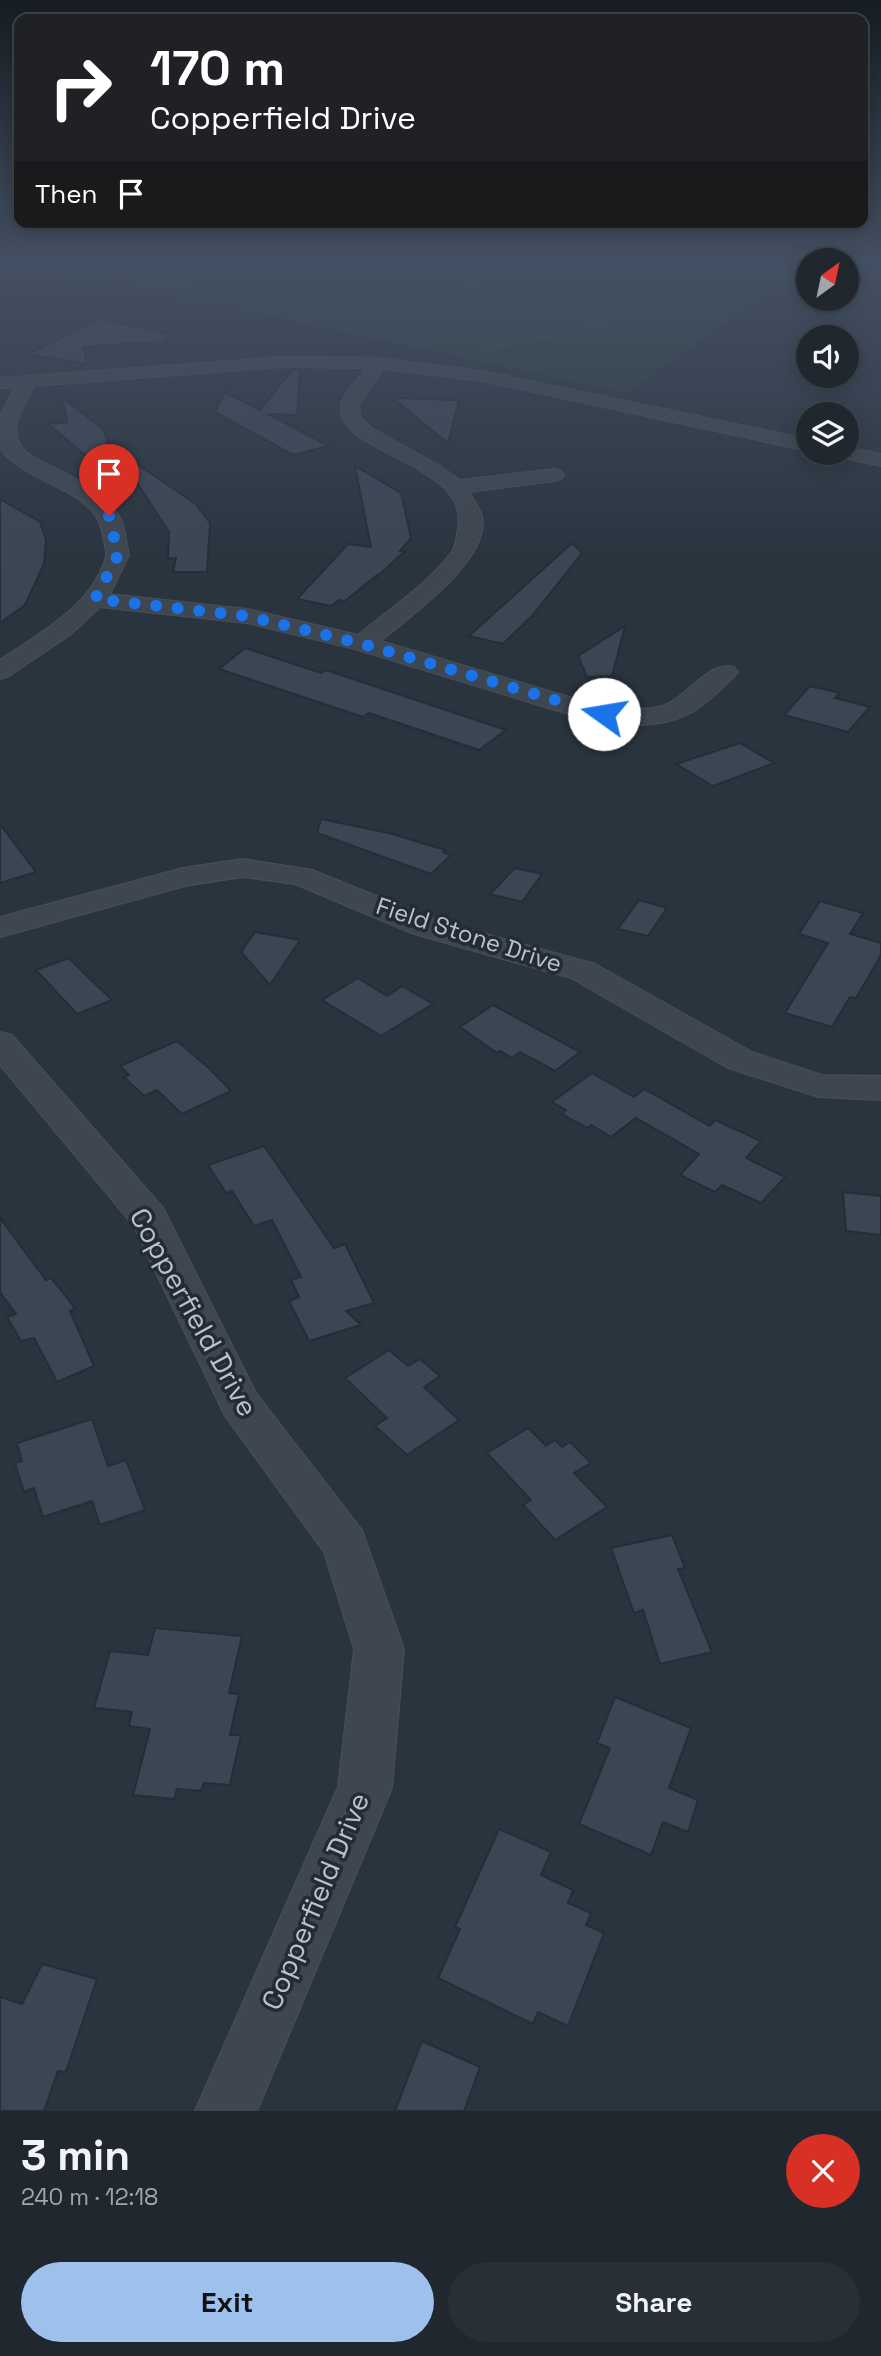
<!DOCTYPE html>
<html lang="en">
<head>
<meta charset="utf-8">
<style>
	body { margin:0; font-family:"Space Grotesk",sans-serif; background:#282f37; color:#f1f3f6; height:100vh; display:flex; flex-direction:column; font-size:26px; white-space:nowrap }
	* { box-sizing:border-box; margin:0 }
	p { font-size:23px; color:#a2a5aa }
	.icon { flex:none; width:38px; height:38px; fill:none; stroke:currentColor; stroke-width:2; stroke-linecap:round; stroke-linejoin:round }
	.map { position:relative; height:2111px; overflow:hidden }
	.sheet { display:flex; flex-direction:column; background:#20272f; flex:1 }
	.sheet>* { flex:none }
	.banner { position:absolute; left:14px; top:14px; width:854px; height:214px; border-radius:14px; box-shadow:0 4px 18px #0003,0 0 0 2px #3d444b; background:#202124; color:#fff; overflow:hidden }
	.needle { width:46px; rotate:33deg }
	.buttons { position:absolute; left:796px; top:248px; display:grid; gap:14px }
	.buttons a { display:grid; place-items:center; width:63px; height:63px; border-radius:50%; background:#20272f; box-shadow:0 4px 18px #0003,0 0 0 2px #3d444b; font-size:35px }
	.pin { position:absolute; display:grid; place-items:center; width:60px; height:60px; color:#fff; margin:-72px -30px; border-radius:50% 50% 50% 0; rotate:-45deg; box-shadow:0 0 7px #0007 }
	.pin .icon { rotate:45deg }
	.me { position:absolute; width:77px; margin:-38px; rotate:283deg; stroke-linejoin:round; filter:drop-shadow(0 0 5px #0008) }
	.turn { display:flex; align-items:center; gap:24px; height:147px; padding:0 21px; font-size:32px }
	.turn .icon { width:91px; height:91px; stroke-width:2.5 }
	.turn b { display:block; font-size:49px; line-height:60px }
	.then { display:flex; align-items:center; height:66px; padding:0 21px; background:#0003; gap:14px; font-size:26px }
	.round { display:grid; place-items:center; flex:none; width:74px; height:74px; border-radius:37px; background:#282f37 }
	.overview { display:flex; align-items:center; justify-content:space-between; height:119px; padding:0 21px }
	h1 { font-size:42px; font-weight:700; line-height:52px }
	.primary-button { display:flex; gap:14px; margin-top:auto; padding:14px 21px }
	.primary-button a { flex:1; height:80px; border-radius:42px; background:#9dc0ec; color:#111; font-size:28px; font-weight:700; line-height:80px; text-align:center }
	.primary-button a+a { background:#282f37; color:#f1f3f6 }
	.map>svg:first-child { display:block }
</style>
</head>
<body>
<div class="map">
<svg width="881" height="2111" viewBox="0 0 881 2111">
	<rect width="100%" height="100%" fill="#2a343f"/>
	<path fill="#2c3f41" d="M34,266H808V274L796,273L627,393Z"/>
	<g fill="#3a4653" stroke="#252d37" stroke-width="2">
		<path d="M100,319L168,334L167,341L83,347L87,364L28,354Z"/>
		<path d="M292,370H300L297,415L268,414L329,446L293,455L215,412L225,392L260,410Z"/>
		<path d="M62,397L104,430L111,456L91,460L48,424L67,422Z"/>
		<path d="M392,398L459,400L448,443Z"/>
		<path d="M115,449L197,505L203,514L210,523L207,572H173L176,558L168,559L169,532Z"/>
		<path d="M355,466L401,493L411,538L400,551H405L377,577V575L345,601L339,600L331,606L297,599L348,544L371,547Z"/>
		<path d="M0,499L40,522L46,540L44,564L25,605L0,623Z"/>
		<path d="M572,543L582,553L532,616L503,644L469,636Z"/>
		<path d="M625,626L612,676L587,677L578,656Z"/>
		<path d="M245,648L321,673L326,670L506,730L479,750L369,713L363,717L219,669Z"/>
		<path d="M810,686L840,693L835,698L870,707L848,732L784,715Z"/>
		<path d="M740,743L774,763L713,786L676,764Z"/>
		<path d="M321,819L389,833L445,850L443,852L451,855L431,874L317,833Z"/>
		<path d="M0,824L36,872L0,883Z"/>
		<path d="M515,868L542,874L522,902L490,894Z"/>
		<path d="M639,900L667,908L648,936L618,929Z"/>
		<path d="M820,901L863,913L850,934L881,943V955L856,998L850,997L832,1027L785,1013L828,943L799,934Z"/>
		<path d="M255,932L300,940L270,985L241,952Z"/>
		<path d="M69,958L86,975L112,1000L77,1014L36,970Z"/>
		<path d="M358,978L387,996L402,986L433,1004L381,1036L322,1000Z"/>
		<path d="M493,1005L580,1052L555,1071L520,1052L512,1058L500,1051L497,1053L460,1027Z"/>
		<path d="M177,1041L211,1070L231,1091L182,1114L157,1090L144,1096L124,1077L129,1075L120,1066Z"/>
		<path d="M592,1073L634,1097L644,1089L710,1126L715,1120L761,1141L746,1158L785,1177L761,1203L722,1185L715,1192L680,1175L699,1154L636,1118L611,1137L591,1125L587,1128L562,1114L566,1110L552,1102Z"/>
		<path d="M264,1146L334,1248L345,1244L374,1303L346,1311L361,1325L309,1341L289,1301L299,1297L291,1280L301,1277L272,1220L254,1226L232,1191L226,1193L208,1165Z"/>
		<path d="M843,1192L881,1196V1235L846,1231Z"/>
		<path d="M0,1218L46,1280L51,1278L75,1308L70,1311L94,1366L57,1382L34,1338L21,1341L7,1317L16,1314L0,1292Z"/>
		<path d="M389,1350L408,1366L420,1359L440,1376L424,1387L459,1420L407,1455L375,1426L387,1418L345,1378Z"/>
		<path d="M92,1419L108,1466L126,1460L145,1510L100,1525L92,1501L43,1517L34,1488L24,1492L15,1463L22,1461L17,1443Z"/>
		<path d="M528,1428L546,1446L555,1440L562,1447L570,1442L591,1463L574,1473L607,1507L555,1540L523,1505L531,1500L487,1453Z"/>
		<path d="M672,1535L685,1568L678,1569L712,1652L660,1664L643,1610L634,1613L611,1548Z"/>
		<path d="M155,1628L242,1636L229,1693L239,1694L230,1735H241L230,1785L204,1783L201,1791L177,1789L174,1799L133,1795L150,1729L129,1726L132,1712L94,1708L110,1651L148,1655Z"/>
		<path d="M615,1697L691,1728L669,1788L698,1800L688,1832L663,1822L651,1855L579,1824L610,1748L597,1743Z"/>
		<path d="M499,1829L551,1852L541,1875L573,1890L568,1903L591,1913L586,1925L604,1933L568,2026L538,2012L533,2024L438,1978L460,1929L455,1927Z"/>
		<path d="M42,1964L97,1979L66,2072L58,2071L44,2111H0V1997L22,2004Z"/>
		<path d="M422,2041L480,2067L464,2111H395Z"/>
	</g>
	<g fill="none" stroke-linecap="round" stroke-linejoin="round">
		<g stroke="#484f59" stroke-width="2">
			<g id="minor">
				<path d="M282,357L378,358L482,371L808,439V451L482,381L383,369L359,405L360,417L370,427L440,466L460,480L554,469L561,471L564,475L561,479L554,481L469,492C473,499 480,508 482,516C491,560 411,615 381,641L593,704C614,707 638,712 659,707C687,700 706,660 734,667L738,672L734,677C722,688 711,700 697,709C664,731 617,727 581,718L355,649L247,623L100,607L70,635L9,676L0,679V660C39,633 92,606 106,557C107,551 104,542 103,536C100,520 94,511 81,501C55,482 20,475 0,449V416L15,387L0,388V378ZM282,367L366,368C358,379 341,396 341,408C339,455 470,462 458,529C457,536 456,544 453,550C431,582 388,610 358,635L247,609L110,594L129,555C126,543 126,529 120,518C102,485 57,472 27,453C4,432 23,409 34,386Z"/>
				<path d="M847,447L881,454V466L840,457L837,453H847Z"/>
				<path d="M242,859L312,870L436,920L595,964L752,1052L822,1075L881,1076V1100L819,1097L728,1068L571,978L414,934L295,884L242,877L185,886L0,937V917L183,868Z"/>
				<path d="M0,1032L12,1035L163,1208L256,1393L362,1530L404,1649L392,1788L257,2111H195L338,1787L354,1649L324,1552L225,1416L133,1225L0,1065Z"/>
			</g>
		</g>
		<g stroke="#455858" stroke-width="2" stroke-dasharray="2.5 2.5" stroke-linecap="butt">
			<path d="M51,266L164,287L256,266"/>
			<path d="M439,266L500,298L534,310L602,320"/>
			<path d="M477,352C520,338 614,332 642,297C649,288 650,276 653,266"/>
		</g>
		<use href="#minor" fill="#3e4650" fill-rule="evenodd"/>
	</g>
	<linearGradient id="sky" x2="0" y2="1"><stop stop-color="#171d23"/><stop offset="0.47" stop-color="#445063"/><stop offset="1" stop-color="#445063" stop-opacity="0"/></linearGradient>
	<rect width="881" height="562" fill="url(#sky)"/>
	<g fill="none" stroke-linecap="round" stroke-linejoin="round">
		<path stroke="#1a73e8" stroke-width="12" stroke-dasharray="0 21.6" d="M109,516L118,555L95,599L247,616L363,644L604,714"/>
	</g>
	<g text-anchor="middle" stroke-width="7" stroke-linejoin="round" paint-order="stroke">
		<g font-size="24" fill="#bbc1ca" stroke="#232b35">
			<text transform="translate(469 935) rotate(18)" y="8">Field Stone Drive</text>
		</g>
		<g font-size="28" fill="#bbc1ca" stroke="#232b35">
			<text transform="translate(194 1312) rotate(61)" y="10">Copperfield Drive</text>
			<text transform="translate(315 1901) rotate(-67)" y="10">Copperfield Drive</text>
		</g>
	</g>
</svg>
<div class="buttons">
<a><svg class="needle" viewBox="-14 -14 28 28"><path d="M0-13l5 13h-10z" fill="#e53935"/><path d="M0 13l5-13h-10z" fill="#a2a5aa"/></svg></a>
<a><svg class="icon" aria-label="sound" viewBox="0 0 24 24"><path d="M4 9h4l5-4v14l-5-4H4zM17 9q2 3 0 6"/></svg></a>
<a><svg class="icon" aria-label="layers" viewBox="0 0 24 24"><path d="M12 4l9 5-9 5-9-5zM3 14l9 5 9-5"/></svg></a>
</div>
<div class="pin" style="left:109px;top:516px;background:#d93025"><svg class="icon" aria-label="arrive" viewBox="0 0 24 24"><path d="M6 21V4h12l-3 4 3 4H6"/></svg></div>
<svg class="me" style="left:604px;top:714px" viewBox="-20 -20 40 40"><circle r="19" fill="#fff"/><path d="M0-13L10 11 0 6-10 11z" fill="#1a73e8"/></svg>
<div class="banner">
<div class="turn"><svg class="icon" aria-label="right" viewBox="0 0 24 24"><path d="M7 20v-9h11M14 6l5 5-5 5"/></svg><div><b>170 m</b>Copperfield Drive</div></div>
<div class="then">Then<svg class="icon" aria-label="arrive" viewBox="0 0 24 24"><path d="M6 21V4h12l-3 4 3 4H6"/></svg></div>
</div>
</div>
<section class="sheet">
<div class="overview"><div><h1>3 min</h1><p>240 m · 12:18</p></div><a class="round" style="background:#d93025;color:#fff"><svg class="icon" aria-label="close" viewBox="0 0 24 24"><path d="M6 6l12 12M18 6L6 18"/></svg></a></div>
<div class="primary-button"><a>Exit</a><a>Share</a></div>
</section>
</body>
</html>
